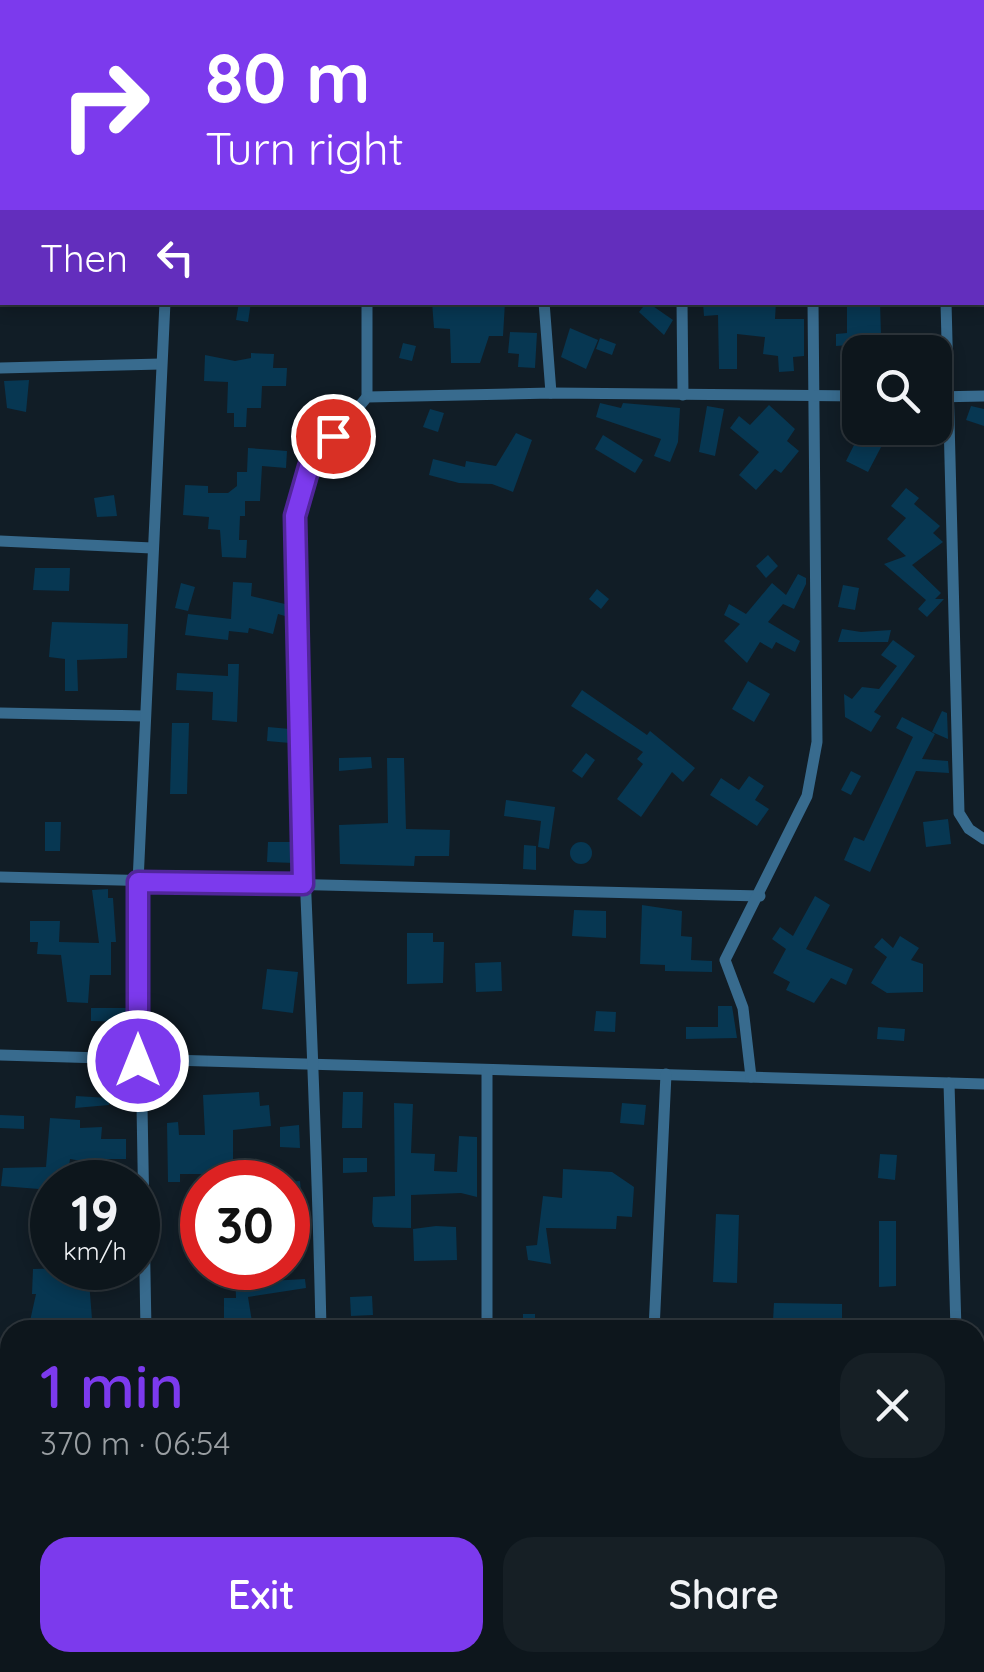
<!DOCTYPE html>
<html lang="en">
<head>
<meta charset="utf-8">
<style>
	body { margin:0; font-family:Quicksand,sans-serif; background:#161f25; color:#f1f3f6; height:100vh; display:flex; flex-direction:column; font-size:38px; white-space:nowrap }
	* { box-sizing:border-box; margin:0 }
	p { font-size:32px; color:#9a9fa3 }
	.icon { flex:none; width:55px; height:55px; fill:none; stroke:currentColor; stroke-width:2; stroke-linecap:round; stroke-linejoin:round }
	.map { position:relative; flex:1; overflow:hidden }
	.side { position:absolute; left:0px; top:1320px; width:985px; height:352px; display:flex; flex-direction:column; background:#0d161c; border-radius:30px 30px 0 0; box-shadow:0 5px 15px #0003,0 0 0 2px #2d353b }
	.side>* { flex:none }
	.top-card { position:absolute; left:0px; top:0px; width:985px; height:305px; box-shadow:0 5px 15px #0003,0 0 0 2px #2d353b; background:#7c3aed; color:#fff; overflow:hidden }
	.controls { position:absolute; left:842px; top:335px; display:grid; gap:20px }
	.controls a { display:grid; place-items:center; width:110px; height:110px; border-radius:20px; background:#0d161c; box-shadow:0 5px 15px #0003,0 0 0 2px #2d353b; font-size:50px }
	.speed { position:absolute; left:30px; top:1160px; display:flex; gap:20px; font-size:50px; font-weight:700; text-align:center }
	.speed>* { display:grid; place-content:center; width:130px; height:130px; border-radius:50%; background:#0d161c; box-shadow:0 5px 15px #0003,0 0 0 2px #2d353b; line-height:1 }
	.speed small { font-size:25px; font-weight:400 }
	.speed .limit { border:15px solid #d22; background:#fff; color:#111 }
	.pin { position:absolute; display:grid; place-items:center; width:85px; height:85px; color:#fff; margin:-42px; border:5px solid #fff; border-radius:50%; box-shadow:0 2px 10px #0007 }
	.me { position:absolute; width:110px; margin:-55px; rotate:0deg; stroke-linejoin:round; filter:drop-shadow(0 0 8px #0008) }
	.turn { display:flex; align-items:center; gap:35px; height:210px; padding:0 40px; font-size:45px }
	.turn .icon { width:130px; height:130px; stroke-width:2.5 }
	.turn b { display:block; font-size:70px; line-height:85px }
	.then { display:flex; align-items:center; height:95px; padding:0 40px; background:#0003; gap:20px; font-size:38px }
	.round { display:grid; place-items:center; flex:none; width:105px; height:105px; border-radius:30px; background:#161f25 }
	.headline { display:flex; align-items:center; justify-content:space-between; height:170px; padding:0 40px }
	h1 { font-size:60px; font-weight:600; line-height:75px; color:#7c3aed }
	.action { display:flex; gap:20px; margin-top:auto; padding:20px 40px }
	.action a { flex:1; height:115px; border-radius:30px; background:#7c3aed; color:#fff; font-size:40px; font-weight:600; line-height:115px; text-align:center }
	.action a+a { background:#161f25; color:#f1f3f6 }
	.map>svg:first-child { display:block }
</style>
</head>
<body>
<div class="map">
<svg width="984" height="1672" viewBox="0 0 984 1672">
	<rect width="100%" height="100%" fill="#111d26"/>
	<g fill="#073752">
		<path d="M239,302H251L248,322L236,320Z"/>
		<path d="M432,302H505L503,336H489L480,363H451L450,329L434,328Z"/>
		<path d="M647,302L673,320L664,335L639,312Z"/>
		<path d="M776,302L775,319H804V356L793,357L794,371L779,372L778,356L763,354L765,337L737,334V369H719L718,315L704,316L703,303Z"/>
		<path d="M847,302H880L881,335L928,334V352H878L876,343L836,346V334L847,333Z"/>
		<path d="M570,328L598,340L586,369L561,357Z"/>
		<path d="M510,332L537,333L535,368L518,367L519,354L508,353Z"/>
		<path d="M600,338L616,344L612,355L596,349Z"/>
		<path d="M403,343L416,346L412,361L399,358Z"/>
		<path d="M251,353L274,354L273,368H287L286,386H262L261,408H247L246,427H234V413H227L228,382L204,381L205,355L235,361L251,358Z"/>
		<path d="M29,380L26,412L7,408L4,381Z"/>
		<path d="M600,403L621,408L623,403L680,408L678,442L670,462L654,456L661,439L596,417Z"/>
		<path d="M769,405L795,429L787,441L799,451L781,473L775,469L756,490L739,475L759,452L730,428L739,416L750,425Z"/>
		<path d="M707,406L724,409L715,456L699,452Z"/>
		<path d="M971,406L984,409V426L966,420Z"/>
		<path d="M430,409L444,413L438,432L423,427Z"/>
		<path d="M864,428H891L868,472L846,461L855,443L859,445Z"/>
		<path d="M516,433L532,440L513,492L492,484L459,483L429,475L433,459L465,467L466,461L496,466Z"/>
		<path d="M603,435L643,460L635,473L595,449Z"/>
		<path d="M248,448L287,451L286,468L262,466L260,501H245V516H240L239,540H247L246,558L222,557L220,530L208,529L209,517L183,515L185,485L208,486V493H228L237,486V472H247Z"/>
		<path d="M906,488L919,498L914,504L940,526L933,533L943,542L912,565L941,593L935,599H944L927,617L918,609L926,600L884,564L906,556L887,539L906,518L891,506Z"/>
		<path d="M114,495L117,516L97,517L94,498Z"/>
		<path d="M768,555L778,566L766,578L756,566Z"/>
		<path d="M35,568H70L69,591L33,590Z"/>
		<path d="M798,574L806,578V584L794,609L783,604L768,622L800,641L795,652L776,642L772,649L760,642L747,663L724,641L740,624L724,615L729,604L746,614L772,583L786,595Z"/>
		<path d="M233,582L252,583L251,596L285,604V616L278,614L273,634L249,628L248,633L229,631L228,640L185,635L188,614L231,619Z"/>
		<path d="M181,583L195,587L188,611L175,608Z"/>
		<path d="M843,585L859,588L855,610L838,607Z"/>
		<path d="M597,589L609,599L601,609L589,599Z"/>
		<path d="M52,622L128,624L127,658L77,660L78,691H65V659L49,657Z"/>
		<path d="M842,629L861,632L891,630L888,642H838Z"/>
		<path d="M893,640L915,656L874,712L881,716L871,732L845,717L844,694L852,699L862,687L879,689L897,666L881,655Z"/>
		<path d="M228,664H239L237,722L212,720L213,692L176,690L177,673L228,676Z"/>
		<path d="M748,681L770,694L754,722L732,709Z"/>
		<path d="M582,690L647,735L650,731L695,768L683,782L672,772L641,817L617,799L643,764L637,759L643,752L571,706Z"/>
		<path d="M942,711L947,713L948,739L932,732Z"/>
		<path d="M902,717L935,734L922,759L948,761L949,773L916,771L870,872L844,860L854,837L864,841L913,737L896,728Z"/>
		<path d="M172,723H189L187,794H170Z"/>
		<path d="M268,727L290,729V743L267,741Z"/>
		<path d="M586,753L595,760L582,778L572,771Z"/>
		<path d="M371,757L372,768L339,771V758Z"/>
		<path d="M387,758H404L406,829L450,830L449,856H415L414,866L340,864L339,825L388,823Z"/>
		<path d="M851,771L861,776L851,795L841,790Z"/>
		<path d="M749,776L764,786L755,800L769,809L757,826L710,795L721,778L739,790Z"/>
		<path d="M506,800L555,807L549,849L538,847L541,821L504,816Z"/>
		<path d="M948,819L951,844L926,847L923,822Z"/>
		<path d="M45,822H61L60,851H45Z"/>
		<circle cx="581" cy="853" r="11"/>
		<path d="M268,842H294L295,863L267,862Z"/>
		<path d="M524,845L536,846V870L523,869Z"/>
		<path d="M108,889V898H113L116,942H111V975H90L88,1003L67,1002L61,955L37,954L38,942H30V921H60L59,942L99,943L92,890Z"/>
		<path d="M815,896L830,905L806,949L853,969L846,985L831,978L814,1003L786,990L790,982L773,973L786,949L772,939L780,927L793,936Z"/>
		<path d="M642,905L682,911L681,936L692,937L691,960L712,961V972L665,971V965L640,964Z"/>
		<path d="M574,910L606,911V938L572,936Z"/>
		<path d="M407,933H433V942H444L443,983L407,984Z"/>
		<path d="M900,936L919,948L911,960L923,964V992L887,993L871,983L887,957L874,947L882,938L893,948Z"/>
		<path d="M501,962L502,991L476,992L475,963Z"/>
		<path d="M267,969L298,972L293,1013L262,1009Z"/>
		<path d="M718,1006H732L737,1038L686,1039V1027H718Z"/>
		<path d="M91,1008H131V1022L91,1021Z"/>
		<path d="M596,1011L616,1012L615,1032L594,1031Z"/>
		<path d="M878,1027L905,1029L904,1041L877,1039Z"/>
		<path d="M120,1079L131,1080L130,1104L118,1105Z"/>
		<path d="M259,1092L260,1106L269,1105L271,1126L233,1130V1182H214V1174H180V1182H168L167,1123L178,1122L179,1135H205L203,1095Z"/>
		<path d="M343,1092H363L362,1128H342Z"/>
		<path d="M76,1096L109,1098V1105L75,1108Z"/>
		<path d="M394,1103L413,1104L411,1153L435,1154L434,1171L457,1172L459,1136L477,1137V1197L461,1193L411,1195V1228L374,1227L372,1222L373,1197L395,1196Z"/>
		<path d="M622,1103L646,1105L644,1125L620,1123Z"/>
		<path d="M0,1115L24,1116V1129L0,1128Z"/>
		<path d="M50,1118L80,1120V1128L102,1127L101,1139H126V1159H95L94,1163L70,1159L67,1182H52V1190L1,1186L3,1168L46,1167Z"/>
		<path d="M299,1125L300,1148L280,1147V1127Z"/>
		<path d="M880,1154L897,1155L895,1180L878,1178Z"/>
		<path d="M343,1158H367V1172L343,1173Z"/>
		<path d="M563,1169L612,1172L634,1187L632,1217L617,1216L616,1229L546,1228L551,1264L528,1260L526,1246L537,1245L543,1196L562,1198Z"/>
		<path d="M300,1181L302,1200L288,1202V1182Z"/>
		<path d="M716,1214L739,1215L737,1283L713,1282Z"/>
		<path d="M202,1215V1232L180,1233L179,1216Z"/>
		<path d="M879,1221H896V1286L879,1287Z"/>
		<path d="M436,1226L456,1227L457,1260L414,1261L413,1229Z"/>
		<path d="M70,1268H88L92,1319H88V1330L30,1321L36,1294H32L33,1269Z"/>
		<path d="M235,1268H269V1281L305,1279L306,1288L248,1297L253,1328L239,1330L237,1320H224V1298H236Z"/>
		<path d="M372,1296L373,1315L351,1316L350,1297Z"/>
		<path d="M774,1303L842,1304V1325L773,1320Z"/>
		<rect x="523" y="1314" width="12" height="16"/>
	</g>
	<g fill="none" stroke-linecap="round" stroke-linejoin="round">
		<g stroke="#386b8e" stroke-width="11">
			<path d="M88,0V2"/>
			<path d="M368,0V2"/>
			<path d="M806,0V2"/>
			<path d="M940,0V2"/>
			<path d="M217,2V0"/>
			<path d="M982,97H984"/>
			<path d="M0,127H2"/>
			<path d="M0,272H2"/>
			<path d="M544,302L551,393"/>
			<path d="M682,302L683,395"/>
			<path d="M946,302L959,813L969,829L984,839"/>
			<path d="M0,368L161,364"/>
			<path d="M367,397V302"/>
			<path d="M935,397L984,396"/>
			<path d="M0,541L152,548"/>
			<path d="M0,713L145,716"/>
			<path d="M0,877L760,896"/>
			<path d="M0,1055L984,1084"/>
			<path d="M487,1070V1330"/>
			<path d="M751,1077L743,1008L725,960L807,796L817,742L813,302"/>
			<path d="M949,1083L956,1330"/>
			<path d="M146,1330L138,882L165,302"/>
			<path d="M321,1330C316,1074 301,820 293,564L295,516L309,467L367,397L551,393L860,396"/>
			<path d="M654,1330L666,1074"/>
			<path d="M975,1378L984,1377"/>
			<path d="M975,1468H984"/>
			<path d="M0,1502H10"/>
			<path d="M155,1662L156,1672"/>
			<path d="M326,1662L327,1672"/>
			<path d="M492,1662V1672"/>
			<path d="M966,1662V1672"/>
		</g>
	</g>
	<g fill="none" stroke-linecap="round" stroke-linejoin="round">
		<g stroke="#51269a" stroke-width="25">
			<path id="route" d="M138,1061V882L303,884L295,516L309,467L333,436"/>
		</g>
		<use href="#route" stroke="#7c3aed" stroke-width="18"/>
	</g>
</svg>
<div class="controls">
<a><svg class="icon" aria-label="search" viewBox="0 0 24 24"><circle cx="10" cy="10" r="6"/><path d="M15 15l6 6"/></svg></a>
</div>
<div class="speed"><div>19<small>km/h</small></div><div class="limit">30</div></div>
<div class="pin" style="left:333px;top:436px;background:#d93025"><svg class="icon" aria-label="arrive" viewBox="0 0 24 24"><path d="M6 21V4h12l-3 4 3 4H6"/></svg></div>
<svg class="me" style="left:138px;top:1061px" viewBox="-20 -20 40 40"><circle r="17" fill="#7c3aed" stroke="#fff" stroke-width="3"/><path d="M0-11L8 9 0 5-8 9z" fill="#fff"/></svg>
<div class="top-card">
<div class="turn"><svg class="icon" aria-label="right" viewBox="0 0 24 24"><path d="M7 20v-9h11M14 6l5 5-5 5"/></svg><div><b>80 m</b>Turn right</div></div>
<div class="then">Then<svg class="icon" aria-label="left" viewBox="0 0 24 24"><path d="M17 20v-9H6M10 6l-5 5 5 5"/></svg></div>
</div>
<section class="side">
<div class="headline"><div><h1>1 min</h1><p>370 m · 06:54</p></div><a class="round"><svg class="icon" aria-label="close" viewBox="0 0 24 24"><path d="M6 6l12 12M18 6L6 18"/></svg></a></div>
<div class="action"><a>Exit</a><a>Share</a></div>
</section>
</div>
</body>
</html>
